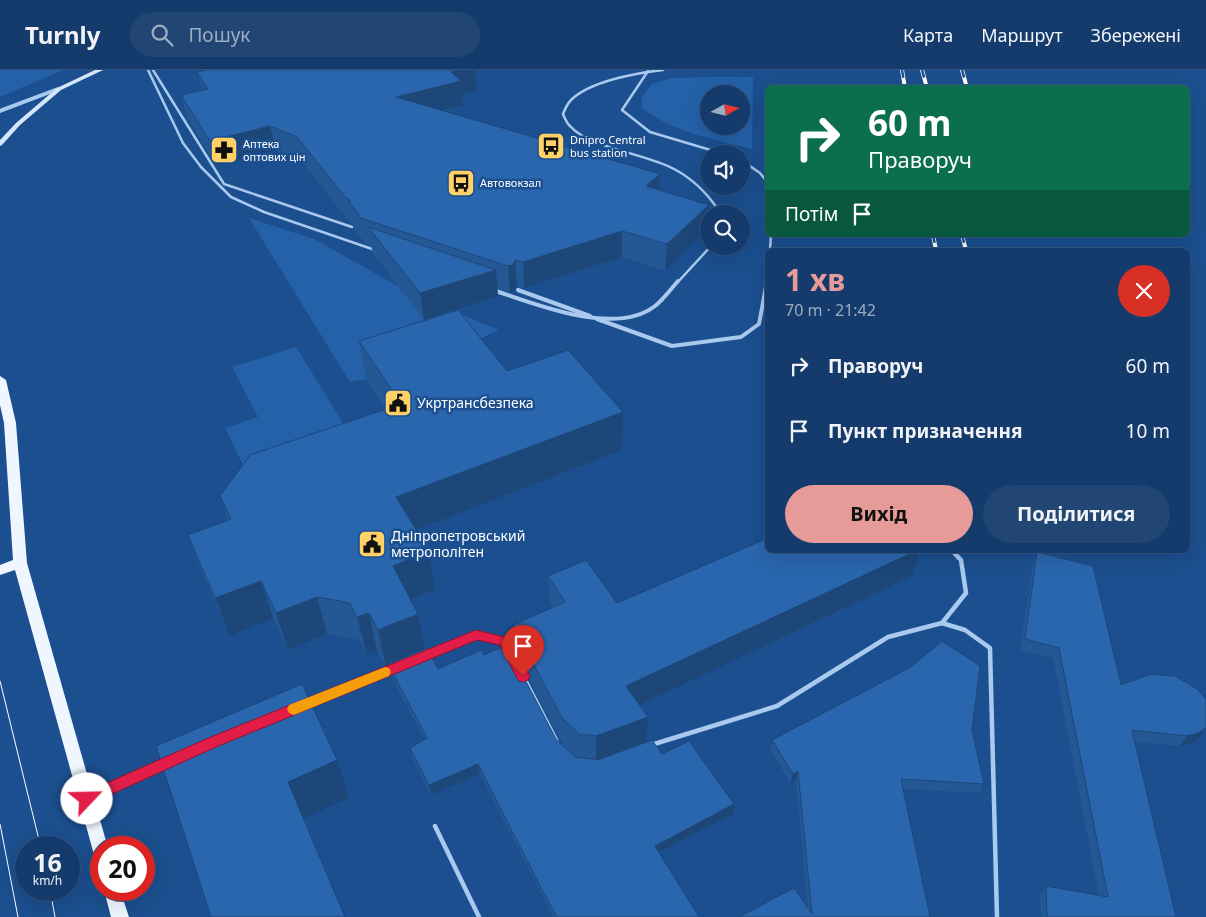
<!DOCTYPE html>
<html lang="uk">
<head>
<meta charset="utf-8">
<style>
	body { margin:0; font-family:"Noto Sans",sans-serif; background:#214673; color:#f1f3f6; height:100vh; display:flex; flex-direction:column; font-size:19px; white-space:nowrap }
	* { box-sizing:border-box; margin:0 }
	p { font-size:16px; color:#9dadc1 }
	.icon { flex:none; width:28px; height:28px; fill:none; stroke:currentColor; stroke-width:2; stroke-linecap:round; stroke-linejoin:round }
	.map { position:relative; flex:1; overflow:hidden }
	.details { position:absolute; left:765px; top:178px; width:425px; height:305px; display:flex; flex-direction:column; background:#143b6b; border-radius:8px; box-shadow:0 5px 20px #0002,0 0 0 1px #33557e }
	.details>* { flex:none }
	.guide { position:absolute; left:765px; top:15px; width:425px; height:152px; border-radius:8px; box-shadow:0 5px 20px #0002,0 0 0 1px #33557e; background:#0b6e4f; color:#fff; overflow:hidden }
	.needle { width:32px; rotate:82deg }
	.tools { position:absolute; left:700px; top:15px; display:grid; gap:10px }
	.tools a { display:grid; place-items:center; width:50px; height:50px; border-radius:50%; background:#143b6b; box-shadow:0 5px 20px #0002,0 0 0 1px #33557e; font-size:25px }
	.speed { position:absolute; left:15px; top:766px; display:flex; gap:10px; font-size:25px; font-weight:700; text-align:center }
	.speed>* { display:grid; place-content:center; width:65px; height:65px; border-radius:50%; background:#143b6b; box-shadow:0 5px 20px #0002,0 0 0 1px #33557e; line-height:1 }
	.speed small { font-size:12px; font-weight:400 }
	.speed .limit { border:8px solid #d22; background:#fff; color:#111 }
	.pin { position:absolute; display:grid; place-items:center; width:42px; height:42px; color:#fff; margin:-51px -21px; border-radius:50% 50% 50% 0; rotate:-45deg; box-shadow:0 0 5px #0007 }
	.pin .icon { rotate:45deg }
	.me { position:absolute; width:55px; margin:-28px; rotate:66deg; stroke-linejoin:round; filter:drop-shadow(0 0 4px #0008) }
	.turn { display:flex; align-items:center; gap:18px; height:105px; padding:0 20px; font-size:22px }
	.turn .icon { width:65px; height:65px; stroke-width:2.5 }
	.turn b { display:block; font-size:35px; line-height:42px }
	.then { display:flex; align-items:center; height:48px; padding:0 20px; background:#0003; gap:10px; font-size:19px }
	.round { display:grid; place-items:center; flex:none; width:52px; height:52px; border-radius:26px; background:#214673 }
	.summary { display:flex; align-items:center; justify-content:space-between; height:85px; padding:0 20px }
	h1 { font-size:30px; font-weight:700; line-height:38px; color:#e69b98 }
	.cta { display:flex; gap:10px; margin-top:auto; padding:10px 20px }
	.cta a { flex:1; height:58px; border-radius:30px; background:#e69b98; color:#111; font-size:20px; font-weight:700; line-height:58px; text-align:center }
	.cta a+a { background:#214673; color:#f1f3f6 }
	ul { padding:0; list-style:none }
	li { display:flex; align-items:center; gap:15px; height:65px; padding:0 20px }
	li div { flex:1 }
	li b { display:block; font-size:19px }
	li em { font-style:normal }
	header { display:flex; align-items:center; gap:30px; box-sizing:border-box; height:70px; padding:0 25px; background:#143b6b; border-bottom:1px solid #33557e }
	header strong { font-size:24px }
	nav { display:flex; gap:28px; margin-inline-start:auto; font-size:18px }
	.search { width:350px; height:45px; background:#214673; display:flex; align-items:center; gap:12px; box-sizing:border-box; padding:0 18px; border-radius:28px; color:#9dadc1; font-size:19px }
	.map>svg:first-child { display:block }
</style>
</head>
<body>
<header>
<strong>Turnly</strong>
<div class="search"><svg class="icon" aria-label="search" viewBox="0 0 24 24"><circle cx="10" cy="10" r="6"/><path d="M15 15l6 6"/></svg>Пошук</div>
<nav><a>Карта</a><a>Маршрут</a><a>Збережені</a></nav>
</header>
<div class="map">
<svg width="1206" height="847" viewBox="0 0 1206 847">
	<rect width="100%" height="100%" fill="#1b4f8f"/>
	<g fill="#2461a8" fill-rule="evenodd">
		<path d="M0,0H63L0,27Z"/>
		<path d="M711,7H753L752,79C714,69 674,63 642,38V27L652,14L672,8ZM709,24H741V56H709Z"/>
		<path d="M249,148L314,169L412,224L499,260L462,277L366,309L350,312Z"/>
		<path d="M296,277L350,364L246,401L225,358L258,347L232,297Z"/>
	</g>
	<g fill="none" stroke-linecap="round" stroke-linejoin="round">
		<g stroke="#a9c9ee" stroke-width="2.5">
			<path d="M148,0L183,73"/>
			<path d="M153,0L224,114L352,157"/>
			<path d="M663,0C637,3 590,11 571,30C567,34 565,39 563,44C565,49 567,54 571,57C590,78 647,84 674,99C695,110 709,125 721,144"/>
			<path d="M648,1L622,40L650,62L724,84"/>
			<path d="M741,90L760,103L768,113"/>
			<path d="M770,180L771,165"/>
			<path d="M767,213L768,207"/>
		</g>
		<g stroke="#a9c9ee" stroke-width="4">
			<path d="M518,220L590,246"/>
			<path d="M597,249L672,276L741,267L759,254L767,211"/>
			<path d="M951,480L959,488"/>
		</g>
		<g stroke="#a9c9ee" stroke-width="4.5">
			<path d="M942,553L966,523L961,490L958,487"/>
			<path d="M427,585L476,565L505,571L509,579"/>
			<path d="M525,610L557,672"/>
			<path d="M307,634L393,599"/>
			<path d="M651,675L777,636L888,567L942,553L965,560L990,578L997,847"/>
			<path d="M89,728L165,694"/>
			<path d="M435,756L479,847"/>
		</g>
		<path stroke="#a9c9ee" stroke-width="4" d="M0,41L58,19"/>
		<path fill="#d6e6fa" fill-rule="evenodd" d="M95,0H103L61,20L20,55L2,75L0,76V70L16,53L57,18Z"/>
		<g fill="#f0f6ff" fill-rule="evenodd">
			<path d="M0,306L6,310L16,353L27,493L108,778H101V789L95,786L93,781L15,500L0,505V495L13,490L4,353L0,335Z"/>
			<path d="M104,820H120L129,847H111Z"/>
		</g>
		<g stroke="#fff" stroke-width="1">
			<path d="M0,611L41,778"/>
			<path d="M0,754L18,847"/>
			<path d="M50,820L55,847"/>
		</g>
		<g stroke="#fff" stroke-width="4">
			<g id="rail">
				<path d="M902,0L905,18"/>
				<path d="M922,0L927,18"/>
				<path d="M962,0L967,18"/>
				<path d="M933,165L936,180"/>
				<path d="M962,165L966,180"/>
			</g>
		</g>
		<use href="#rail" stroke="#1b4f8f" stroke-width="2.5" stroke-dasharray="8" stroke-linecap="butt"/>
		<g stroke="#a9c9ee" stroke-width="2.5">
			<path d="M183,73L201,97L231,127L264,142L375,180"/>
			<path d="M677,213L711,176"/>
		</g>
		<path stroke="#a9c9ee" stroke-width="4" d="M493,220C535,234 615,267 655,236C663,230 671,219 678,211"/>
	</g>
	<g fill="#245895">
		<path d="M197,2L477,20L462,24L463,35L443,41L660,104L659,120L707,161L665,201L622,187L524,218L517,216L514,221L510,223L497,218L498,226L424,250L373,183L371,176L366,174L354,159V155L350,153L302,91L276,81L216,96L188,49L181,25L202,20Z"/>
		<path d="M359,271L507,301L622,380L416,460L435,519L411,529L425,579L438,599L484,585L556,669L575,687L577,688L563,675L515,582L513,555L552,538L550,533L548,506L617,533L768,480H920L912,506L640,635L646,672L733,744L659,783L699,847H553L480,704L431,725L412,688L410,678L425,670L390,604L388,596L386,597L377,581L367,585L360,570L327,564L288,580L273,548L230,566L202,503L188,465L228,450L220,426L386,339L366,309Z"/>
		<path d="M1037,482L1121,615L1200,668L1191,674L1180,676L1135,672L1176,847H1041L1040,826L1046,816L1099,826L1053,588L1020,580L1033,493Z"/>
		<path d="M972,660L984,714L979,723L904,719L930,847H739L808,839L796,710L790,713L771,680L772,670Z"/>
	</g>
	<g fill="#1d4779">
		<path d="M460,0H475L477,20L462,24L463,35L400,51L396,27L451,2Z"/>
		<path d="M270,56L276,81L216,96L210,71Z"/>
		<path d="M660,104L659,129L646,116Z"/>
		<path d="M709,135L707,161L665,201L667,174Z"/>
		<path d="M622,161V187L524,218L523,192Z"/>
		<path d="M515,190L517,216L514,221L510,223L508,196Z"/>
		<path d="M496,200L498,226L424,250L420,223Z"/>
		<path d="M623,342L622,380L403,465L396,427Z"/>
		<path d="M918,480H920L912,506L625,642L626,616Z"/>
		<path d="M429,481L435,519L401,534L393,496Z"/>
		<path d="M261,511L273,548L230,566L215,528Z"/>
		<path d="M317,527L327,564L288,580L276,543Z"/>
		<path d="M369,543L377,581L367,585L357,547Z"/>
		<path d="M418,544L425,581L388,594V596L386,597L378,560Z"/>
		<path d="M648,647L646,673L596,692V666Z"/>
		<path d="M1206,658L1200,668L1191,674L1180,676L1187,666Z"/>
		<path d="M337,690L349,728L302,749L288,712Z"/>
		<path d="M478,694L480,704L431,725L429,715Z"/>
		<path d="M798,701L796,710L790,713L793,704Z"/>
		<path d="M734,734L733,744L654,785L655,776Z"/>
	</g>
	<g fill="#2a66ad" stroke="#1d4779">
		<path d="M207,0H460L451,2L461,11L396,27L660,104L646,116L709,135L667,174L622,161L523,192L515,190L513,195L508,196L361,148L350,133V130L345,127L297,67L270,56L210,71L181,25L208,19L197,2Z"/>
		<path d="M368,157L496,200L420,223Z"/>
		<path d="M458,240L507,301L568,280L623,342L396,427L429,481L393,496L418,544L378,560L369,543L357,547L350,533L317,527L276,543L261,511L215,528L188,465L231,449L220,426L250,385L401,334L359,271Z"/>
		<path d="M768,468V480H918L626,616L648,647L596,666L579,664L562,648L513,555L565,532L548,506L586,490L617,533Z"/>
		<path d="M1037,482L1093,496L1121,615L1151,604L1175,606L1197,619L1206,629V658L1198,663L1187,666L1132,660L1176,847H1047L1046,816L1108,827L1059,578L1025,569Z"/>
		<path d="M942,571L980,596L972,660L984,714L901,709L930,847H739L794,818L812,844L798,701L793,704L772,670L911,597Z"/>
		<path d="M507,575L556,669L575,687L598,690L652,670L662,684L689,671L734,734L655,776L699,847H557L540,816L478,694L429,715L410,678L427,668L388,594L427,578L438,599L481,580L484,585Z"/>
		<path d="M302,614L337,690L288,712L345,847H211L156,676Z"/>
	</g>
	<path fill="#e11d48" stroke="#92132f" d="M476,560L509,568L530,606L528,610L523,612L518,610L500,575L477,570L216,677L92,733L87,735L82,733L80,729L82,724L206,669Z"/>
	<path fill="#f59e0b" d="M385,597L389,598L391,602L389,606L294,645L289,643L287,639L289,635Z"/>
	<defs>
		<g id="bus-square" transform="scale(1.4375)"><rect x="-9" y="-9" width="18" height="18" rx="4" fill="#ffd166" stroke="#1b4f8f"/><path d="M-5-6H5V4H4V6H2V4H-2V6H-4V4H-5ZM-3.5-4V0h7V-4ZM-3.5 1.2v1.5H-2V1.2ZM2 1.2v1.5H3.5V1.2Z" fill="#111"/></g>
		<g id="pharmacy-square" transform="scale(1.4375)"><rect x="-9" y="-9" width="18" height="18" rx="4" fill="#ffd166" stroke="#1b4f8f"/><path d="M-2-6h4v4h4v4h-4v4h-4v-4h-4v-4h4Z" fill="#111"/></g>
		<g id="civic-square" transform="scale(1.4375)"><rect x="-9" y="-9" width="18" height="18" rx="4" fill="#ffd166" stroke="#1b4f8f"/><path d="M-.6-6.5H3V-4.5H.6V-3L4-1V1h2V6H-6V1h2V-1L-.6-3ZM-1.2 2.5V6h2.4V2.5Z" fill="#111"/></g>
	</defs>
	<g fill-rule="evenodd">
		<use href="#bus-square" x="551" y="76"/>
		<use href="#pharmacy-square" x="224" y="80"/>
		<use href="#bus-square" x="461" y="113"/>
		<use href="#civic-square" x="398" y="333"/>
		<use href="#civic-square" x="372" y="474"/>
	</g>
	<g text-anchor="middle" stroke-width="5" stroke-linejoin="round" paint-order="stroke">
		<g font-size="11" fill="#fff" stroke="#1b4f8f" text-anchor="start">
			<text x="570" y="74">Dnipro Central<tspan x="570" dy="13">bus station</tspan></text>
			<text x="243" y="78">Аптека<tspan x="243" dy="13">оптових цін</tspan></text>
			<text x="480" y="117">Автовокзал</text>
		</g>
		<g font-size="14" fill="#fff" stroke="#1b4f8f" text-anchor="start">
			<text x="417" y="338">Укртрансбезпека</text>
			<text x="391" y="471">Дніпропетровський<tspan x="391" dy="16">метрополітен</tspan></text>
		</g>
	</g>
</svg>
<div class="tools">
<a><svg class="needle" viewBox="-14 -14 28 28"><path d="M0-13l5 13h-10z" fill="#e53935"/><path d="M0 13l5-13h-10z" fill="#9dadc1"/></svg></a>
<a><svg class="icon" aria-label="sound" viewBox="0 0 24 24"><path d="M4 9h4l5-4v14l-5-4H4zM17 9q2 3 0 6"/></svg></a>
<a><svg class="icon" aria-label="search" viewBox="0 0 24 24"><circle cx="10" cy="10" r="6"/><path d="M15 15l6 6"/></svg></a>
</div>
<div class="speed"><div>16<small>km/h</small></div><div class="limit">20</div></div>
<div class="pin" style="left:523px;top:606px;background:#d93025"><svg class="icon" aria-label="arrive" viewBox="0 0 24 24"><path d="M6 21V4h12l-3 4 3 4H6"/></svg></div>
<svg class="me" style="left:87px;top:729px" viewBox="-20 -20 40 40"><circle r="19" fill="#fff"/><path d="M0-13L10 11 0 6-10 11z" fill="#e11d48"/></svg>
<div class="guide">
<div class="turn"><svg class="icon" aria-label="right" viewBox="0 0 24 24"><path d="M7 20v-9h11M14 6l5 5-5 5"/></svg><div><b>60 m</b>Праворуч</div></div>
<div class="then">Потім<svg class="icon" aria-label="arrive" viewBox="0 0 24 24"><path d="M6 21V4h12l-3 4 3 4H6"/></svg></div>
</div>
<section class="details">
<div class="summary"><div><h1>1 хв</h1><p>70 m · 21:42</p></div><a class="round" style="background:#d93025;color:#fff"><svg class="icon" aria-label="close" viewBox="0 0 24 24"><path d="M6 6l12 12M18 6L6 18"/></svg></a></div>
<ul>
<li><svg class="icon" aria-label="right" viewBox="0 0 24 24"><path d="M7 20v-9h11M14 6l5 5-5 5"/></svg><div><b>Праворуч</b></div><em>60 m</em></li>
<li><svg class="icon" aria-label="arrive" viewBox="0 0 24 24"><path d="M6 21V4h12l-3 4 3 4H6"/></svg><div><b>Пункт призначення</b></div><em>10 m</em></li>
</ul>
<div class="cta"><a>Вихід</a><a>Поділитися</a></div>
</section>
</div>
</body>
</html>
